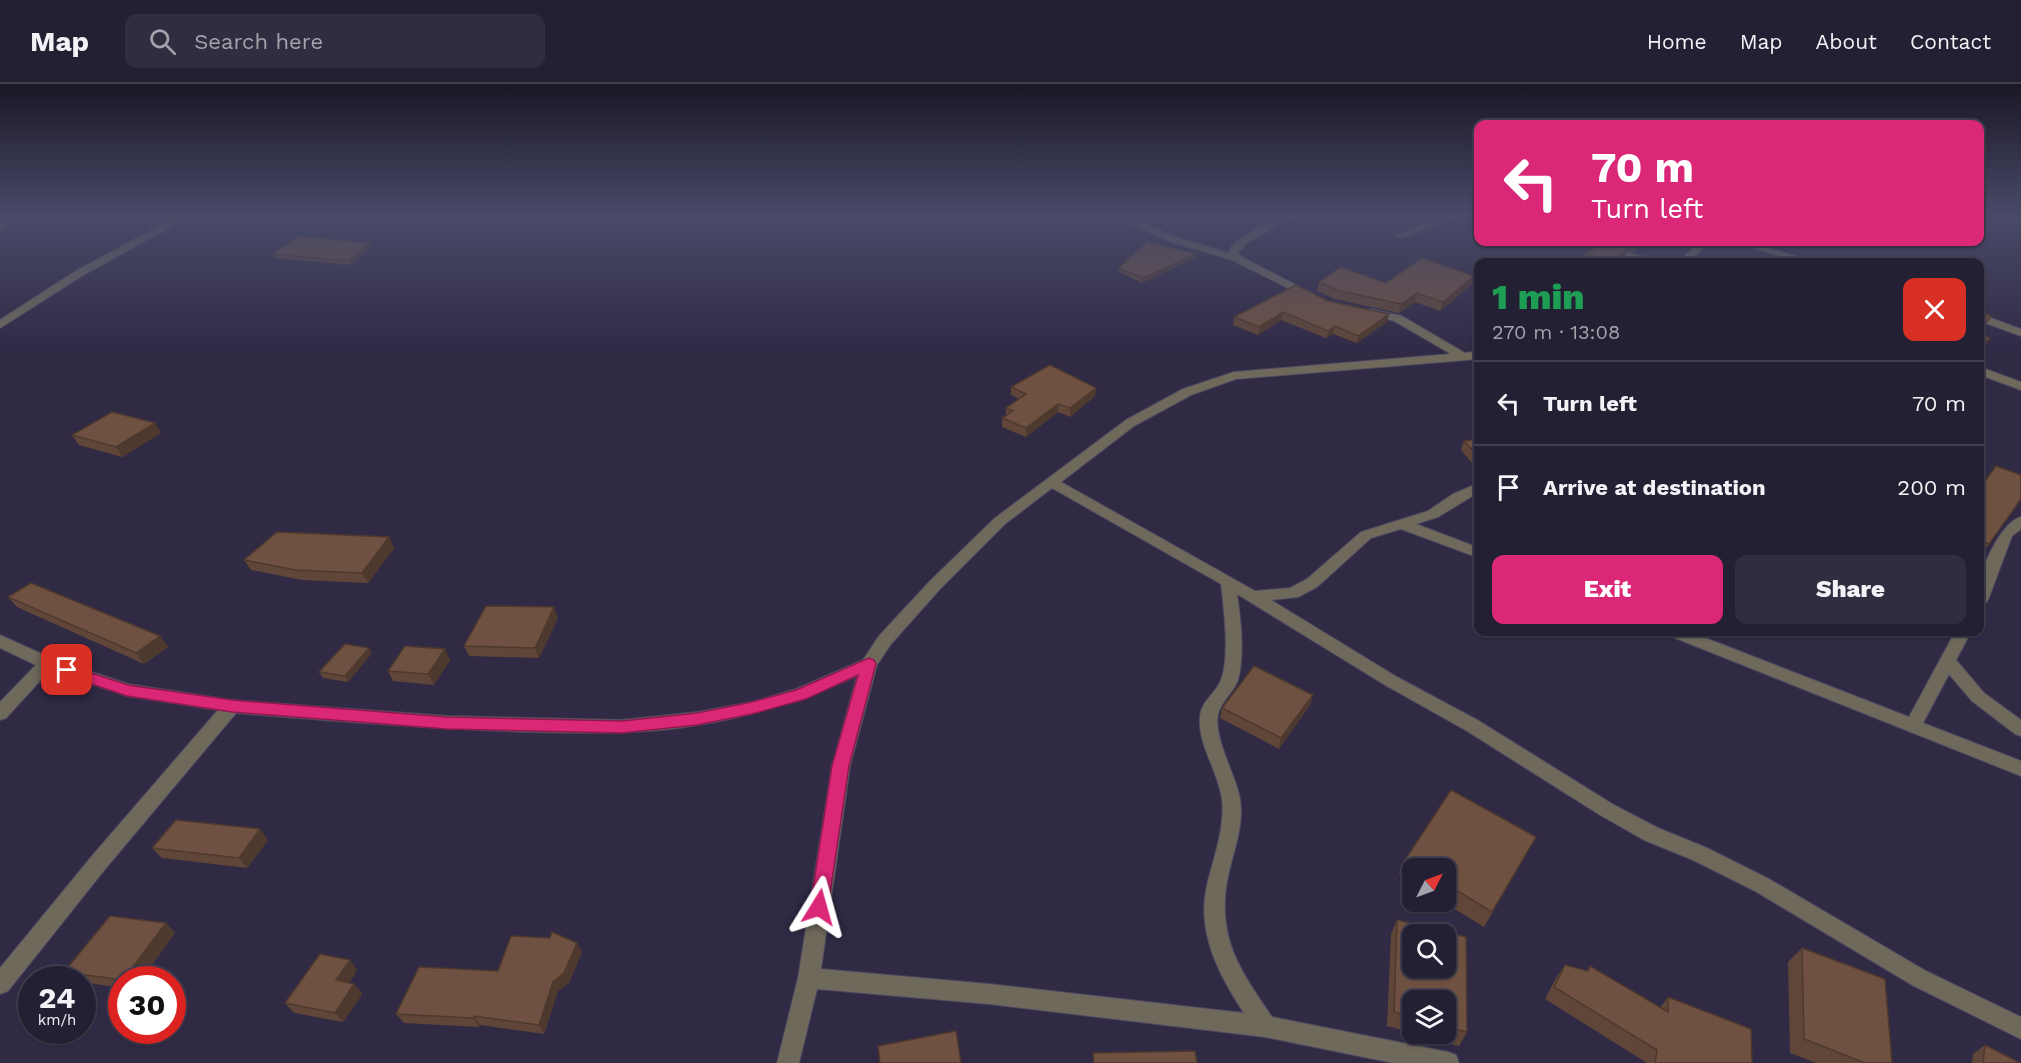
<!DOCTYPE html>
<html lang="en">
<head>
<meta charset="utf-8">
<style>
	body { margin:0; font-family:"Work Sans",sans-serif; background:#302d40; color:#f1f3f6; height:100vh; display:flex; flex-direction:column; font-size:22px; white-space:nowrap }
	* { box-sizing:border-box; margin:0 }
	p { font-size:20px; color:#a3a3ac }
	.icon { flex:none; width:33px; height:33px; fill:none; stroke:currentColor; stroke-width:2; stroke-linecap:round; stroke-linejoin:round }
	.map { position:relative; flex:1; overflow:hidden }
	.side { position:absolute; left:1474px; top:174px; width:510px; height:378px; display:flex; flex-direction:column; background:#242034; border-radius:12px; box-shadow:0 2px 4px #0004,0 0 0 2px #413e4f }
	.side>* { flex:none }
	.guide { position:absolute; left:1474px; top:36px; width:510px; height:126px; border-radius:12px; box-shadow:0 2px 4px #0004,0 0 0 2px #413e4f; background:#db2777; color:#fff; overflow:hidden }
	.needle { width:39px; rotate:48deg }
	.tools { position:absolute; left:1402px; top:774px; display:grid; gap:12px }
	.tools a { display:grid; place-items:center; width:54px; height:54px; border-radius:12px; background:#242034; box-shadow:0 2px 4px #0004,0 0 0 2px #413e4f; font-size:30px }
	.speed { position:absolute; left:18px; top:882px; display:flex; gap:12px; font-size:30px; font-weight:700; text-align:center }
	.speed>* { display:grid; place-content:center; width:78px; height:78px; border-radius:50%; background:#242034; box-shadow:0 2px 4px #0004,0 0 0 2px #413e4f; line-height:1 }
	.speed small { font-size:15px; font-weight:400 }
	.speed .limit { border:9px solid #d22; background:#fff; color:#111 }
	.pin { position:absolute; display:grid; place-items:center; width:51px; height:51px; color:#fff; margin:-26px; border-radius:12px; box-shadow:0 3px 9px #0006 }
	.me { position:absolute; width:66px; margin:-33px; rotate:8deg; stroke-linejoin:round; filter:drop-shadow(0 0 4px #0008) }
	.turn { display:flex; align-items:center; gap:21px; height:126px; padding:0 18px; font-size:27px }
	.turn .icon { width:78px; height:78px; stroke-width:2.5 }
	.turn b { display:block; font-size:42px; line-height:51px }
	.round { display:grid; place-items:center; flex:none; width:63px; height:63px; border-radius:12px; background:#302d40 }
	.headline { display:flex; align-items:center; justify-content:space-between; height:102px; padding:0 18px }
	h1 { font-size:36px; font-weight:800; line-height:45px; color:#1e9e55 }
	.action { display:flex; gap:12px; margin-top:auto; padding:12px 18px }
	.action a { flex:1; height:69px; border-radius:12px; background:#db2777; color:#fff; font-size:24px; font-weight:800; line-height:69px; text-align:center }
	.action a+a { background:#302d40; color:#f1f3f6 }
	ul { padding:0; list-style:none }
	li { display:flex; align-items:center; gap:18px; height:84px; padding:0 18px; border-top:2px solid #413e4f }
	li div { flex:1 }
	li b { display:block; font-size:22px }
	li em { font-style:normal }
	header { display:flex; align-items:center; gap:36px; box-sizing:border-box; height:84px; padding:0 30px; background:#242034; border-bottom:2px solid #413e4f }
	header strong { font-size:28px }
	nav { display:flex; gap:33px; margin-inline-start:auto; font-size:21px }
	.search { width:420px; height:54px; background:#302d40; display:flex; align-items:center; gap:15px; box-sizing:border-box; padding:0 21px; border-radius:12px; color:#a3a3ac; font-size:22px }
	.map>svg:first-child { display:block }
</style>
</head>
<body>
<header>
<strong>Map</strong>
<div class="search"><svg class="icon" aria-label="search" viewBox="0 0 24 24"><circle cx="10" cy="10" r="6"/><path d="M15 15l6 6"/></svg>Search here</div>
<nav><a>Home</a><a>Map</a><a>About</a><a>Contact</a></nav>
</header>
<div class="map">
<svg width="2021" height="979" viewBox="0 0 2021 979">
	<rect width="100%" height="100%" fill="#302a45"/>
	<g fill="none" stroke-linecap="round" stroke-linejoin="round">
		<g stroke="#4d4861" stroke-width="2">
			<g id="minor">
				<path d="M9,132H21L0,146V139Z"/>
				<path d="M178,132H190L82,192L0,244V236L74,188Z"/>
				<path d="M1113,132H1126L1179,154L1229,169C1231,153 1278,132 1295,132L1248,158L1238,168L1240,172L1315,211L1314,213H1306L1232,176L1171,158Z"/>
				<path d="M1445,132H1460L1402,154L1394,152Z"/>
				<path d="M2011,132H2021V137Z"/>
				<path d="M1579,158H1593L1661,178H1646Z"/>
				<path d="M1699,158H1709L1689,178H1679Z"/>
				<path d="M1733,158H1747L1816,178H1801Z"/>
				<path d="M1371,225L1402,232L1465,269L1479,267V275L1236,295L1191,311L1134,342L1061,398L1255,507L1290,504L1307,495L1361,448L1428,427L1453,410L1479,399V408L1438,433L1416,440L1479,464V474L1401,445L1371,454L1317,503L1298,513L1271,516L1397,593L1479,637L1614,721L1658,744L1707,764L1769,795L1926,887L2021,933V955L1912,901L1755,807L1693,776L1644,756L1600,731L1467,647L1385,601L1237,510C1241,536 1245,570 1238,596C1234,607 1223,616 1219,627C1211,651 1236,690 1240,715C1245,746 1230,773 1226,804C1219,859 1243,890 1272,933L1448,968L1456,971L1459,979H1393L1265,953L989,920L817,905L799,979H777L798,894L832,682L857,592C805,615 755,632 698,641C642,651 587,649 530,648C432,645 334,637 236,629L106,784L8,907L0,910V884L92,772L218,626L127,612L50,586L6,634L0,636V618L36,581L0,564V551L53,575L128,600L232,616L447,632L622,636L697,628L752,618L796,605L863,576L879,552L930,497L995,434L1126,336L1183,305L1234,288L1451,270L1394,237L1367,230L1365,228ZM1052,404L1221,500C1224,525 1230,572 1221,596C1217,607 1204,616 1201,627C1194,656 1219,687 1222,716C1225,745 1214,772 1207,801C1196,848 1219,891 1244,929L989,900L821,885L850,682L877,581L891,560L940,505L1005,440Z"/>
				<path d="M1980,230L2021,245V252L1980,237Z"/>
				<path d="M1980,283L2021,298V306L1980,291Z"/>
				<path d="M2021,433V445L2012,452L1988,516L1985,520L1980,521C1980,514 1979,505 1980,498C1983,479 2002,438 2021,433Z"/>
				<path d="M1668,548H1690L1909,633L1955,548H1971L1956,576L1984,609L2021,636V652L2015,650L1972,617L1949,590L1923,639L2021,677V692L1670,552Z"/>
			</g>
		</g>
		<use href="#minor" fill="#6f695c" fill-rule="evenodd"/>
	</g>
	<g fill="#5f4638">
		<path d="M1610,158H1648L1633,168L1627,166L1624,174L1617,178H1582L1585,169L1610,160Z"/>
		<path d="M372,163L350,181L275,174L273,170Z"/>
		<path d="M1196,174L1142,199L1119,188V184Z"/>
		<path d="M1474,192L1471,201L1440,227L1415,218L1399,229L1335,215L1317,207L1319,198L1386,199Z"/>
		<path d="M1328,217L1389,230L1387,238L1357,259L1333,250L1326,254L1281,236L1258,251L1233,241L1234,233Z"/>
		<path d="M1011,303L1096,304L1095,312L1070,333L1058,328L1026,353L1002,343V334L1006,331V324L1019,315L1011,311Z"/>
		<path d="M155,339L161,349L122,373L79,361L72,351Z"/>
		<path d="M1479,355V386H1478L1461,366L1464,357Z"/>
		<path d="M1980,404L1989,460L1981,470H1980Z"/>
		<path d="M389,453L394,464L368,499L302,496L251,486L244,476Z"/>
		<path d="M8,513L160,552L168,563L144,580L17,523Z"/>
		<path d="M558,534L539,574L469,572L464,562Z"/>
		<path d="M372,569L348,598L323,594L319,588Z"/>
		<path d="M450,576L434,601L393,597L388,587Z"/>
		<path d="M1313,611L1310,621L1279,665L1220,634L1222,624Z"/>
		<path d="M1536,753L1484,843L1443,818H1446V784H1413V799L1399,790L1405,776Z"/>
		<path d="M268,756L247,784L162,774L152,764Z"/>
		<path d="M1397,836L1467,948L1459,962L1414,950H1446V916H1413V949L1387,942L1391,850Z"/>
		<path d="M166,839L175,849L141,896H122V904L82,898V896H73L64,888Z"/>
		<path d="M577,859L582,868L569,899L558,907L544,950L480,941L479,943L404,939L396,930L498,887Z"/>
		<path d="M1802,864L1892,979H1816L1790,969L1788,878Z"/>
		<path d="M1565,881L1587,887L1590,882L1660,924L1668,913L1752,979H1647L1545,915L1556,894Z"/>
		<path d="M357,886L349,899L354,900L362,910L343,938L294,929L285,919Z"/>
		<path d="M1985,961L2020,979H1972L1973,970Z"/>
	</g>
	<g fill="#4e392e">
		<path d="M1643,158H1648L1633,168L1635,163Z"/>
		<path d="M370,159L372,163L350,181L348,177Z"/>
		<path d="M1628,165L1624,174L1617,178H1609Z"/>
		<path d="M1196,170V174L1142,199L1143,194Z"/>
		<path d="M1474,192L1471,201L1440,227L1443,218Z"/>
		<path d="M1417,209L1415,218L1399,229L1401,220Z"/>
		<path d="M1283,228L1281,236L1258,251L1259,243Z"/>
		<path d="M1389,230L1387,238L1357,259L1358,252Z"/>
		<path d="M1335,242L1333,250L1326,254L1328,247Z"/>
		<path d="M1990,254L1984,264L1980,268V264Z"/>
		<path d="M1096,304L1095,312L1070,333V324Z"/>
		<path d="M1058,320V328L1026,353V344Z"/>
		<path d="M155,339L161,349L122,373L116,363Z"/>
		<path d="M389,453L394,464L368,499L362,489Z"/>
		<path d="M554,523L558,534L539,574L535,564Z"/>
		<path d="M160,552L168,563L144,580L136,569Z"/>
		<path d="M369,564L372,569L348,598L345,592Z"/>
		<path d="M445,565L450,576L434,601L428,590Z"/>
		<path d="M1313,611L1310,621L1279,665L1281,654Z"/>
		<path d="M260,745L268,756L247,784L239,774Z"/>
		<path d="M166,839L175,849L141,896H123Z"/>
		<path d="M577,859L582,868L569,899L558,907L544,950L539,941L553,898Z"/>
		<path d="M350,876L357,886L344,906L336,896Z"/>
		<path d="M354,900L362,910L343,938L335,929Z"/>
		<path d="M474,932L480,941L479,943L473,934Z"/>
	</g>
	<g fill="#6f5141" stroke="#4e392e" stroke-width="1.5" fill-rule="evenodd">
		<path d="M299,152L370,159L348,177L273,170Z"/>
		<path d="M1147,158L1196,170L1143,194L1119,184Z"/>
		<path d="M1603,158L1628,165L1610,177L1585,169Z"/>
		<path d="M1616,158H1643L1635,163Z"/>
		<path d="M1422,174L1474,192L1443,218L1417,209L1401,220L1337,206L1319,198L1341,183L1386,199Z"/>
		<path d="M1296,201L1328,217L1389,230L1358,252L1335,242L1328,247L1283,228L1259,243L1234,233Z"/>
		<path d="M1984,223V229L1991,232L1980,246V226Z"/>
		<path d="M1980,251L1990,254L1980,264Z"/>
		<path d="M1050,281L1096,304L1070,324L1058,320L1026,344L1002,334L1013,327L1006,324L1026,310L1011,303Z"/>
		<path d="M112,328L155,339L116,363L72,351Z"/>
		<path d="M1479,355V373L1464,357Z"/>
		<path d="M1996,382L2021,391V415L1989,460L1980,456V404Z"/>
		<path d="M277,448L389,453L362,489L296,486L244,476Z"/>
		<path d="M31,499L160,552L136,569L8,513Z"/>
		<path d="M486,522L554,523L535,564L464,562Z"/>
		<path d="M345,560L369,564L345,592L319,588Z"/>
		<path d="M405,562L445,565L428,590L388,587Z"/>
		<path d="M1254,582L1313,611L1281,654L1222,624Z"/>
		<path d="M1451,706L1536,753L1492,828L1446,800V784H1420L1405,776Z"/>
		<path d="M176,736L260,745L239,774L152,764Z"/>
		<path d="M110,832L166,839L123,896L64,888Z"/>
		<path d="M1397,836L1466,853L1467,948L1446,943V916H1413V933L1394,928ZM1413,850H1446V884H1413Z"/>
		<path d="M552,848L577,859L564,889L553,898L539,941L474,932L473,934L396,930L419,883L498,887L511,852L550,854Z"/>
		<path d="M1802,864L1885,895L1892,979H1865L1804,955Z"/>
		<path d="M320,870L350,876L336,896L354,900L335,929L285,919Z"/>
		<path d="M1565,881L1588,887L1590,882L1668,928V913L1751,945L1752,979H1655L1657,966L1554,903Z"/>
		<path d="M956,947L961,979H880L878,962Z"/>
		<path d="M1985,961L2020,979H1983Z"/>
		<path d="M1195,967L1197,979H1094L1093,969Z"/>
	</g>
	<linearGradient id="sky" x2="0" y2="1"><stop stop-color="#1a1726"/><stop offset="0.49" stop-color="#484a68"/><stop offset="1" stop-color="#484a68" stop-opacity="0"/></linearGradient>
	<rect width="2021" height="269" fill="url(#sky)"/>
	<path fill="#db2777" stroke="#8e194d" stroke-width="1.5" d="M869,574L874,576L876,580L849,682L828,823L825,829L819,831L813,829L810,823L832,682L858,591L806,615L752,630L697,641L622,649L447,645L232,628L127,612L62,590L60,586L62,582L67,581L128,601L232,616L447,633L622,637L697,629L752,618L796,606Z"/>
</svg>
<div class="tools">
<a><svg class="needle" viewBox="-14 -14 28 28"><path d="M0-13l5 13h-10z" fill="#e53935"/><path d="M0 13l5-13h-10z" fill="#a3a3ac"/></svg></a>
<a><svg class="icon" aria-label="search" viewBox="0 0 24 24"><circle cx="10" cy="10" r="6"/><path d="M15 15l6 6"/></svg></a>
<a><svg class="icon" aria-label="layers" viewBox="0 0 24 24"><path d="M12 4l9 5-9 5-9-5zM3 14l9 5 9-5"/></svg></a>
</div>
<div class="speed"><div>24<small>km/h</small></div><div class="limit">30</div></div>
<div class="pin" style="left:67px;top:586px;background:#d93025"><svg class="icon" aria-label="arrive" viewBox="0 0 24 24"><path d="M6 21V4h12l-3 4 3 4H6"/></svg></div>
<svg class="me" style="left:819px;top:823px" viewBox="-20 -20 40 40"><path d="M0-17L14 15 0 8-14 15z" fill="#db2777" stroke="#fff" stroke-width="4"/></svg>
<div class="guide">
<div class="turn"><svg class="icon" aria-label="left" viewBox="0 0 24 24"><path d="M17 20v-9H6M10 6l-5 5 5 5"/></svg><div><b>70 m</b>Turn left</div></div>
</div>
<section class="side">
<div class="headline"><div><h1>1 min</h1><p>270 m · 13:08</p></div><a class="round" style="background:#d93025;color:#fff"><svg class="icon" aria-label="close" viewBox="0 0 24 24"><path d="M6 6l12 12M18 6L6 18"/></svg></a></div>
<ul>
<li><svg class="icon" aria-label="left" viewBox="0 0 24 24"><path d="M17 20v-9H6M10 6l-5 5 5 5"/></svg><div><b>Turn left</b></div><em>70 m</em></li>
<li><svg class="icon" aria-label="arrive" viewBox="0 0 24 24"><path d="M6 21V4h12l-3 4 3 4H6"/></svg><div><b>Arrive at destination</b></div><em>200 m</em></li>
</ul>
<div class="action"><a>Exit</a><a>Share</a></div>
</section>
</div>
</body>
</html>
